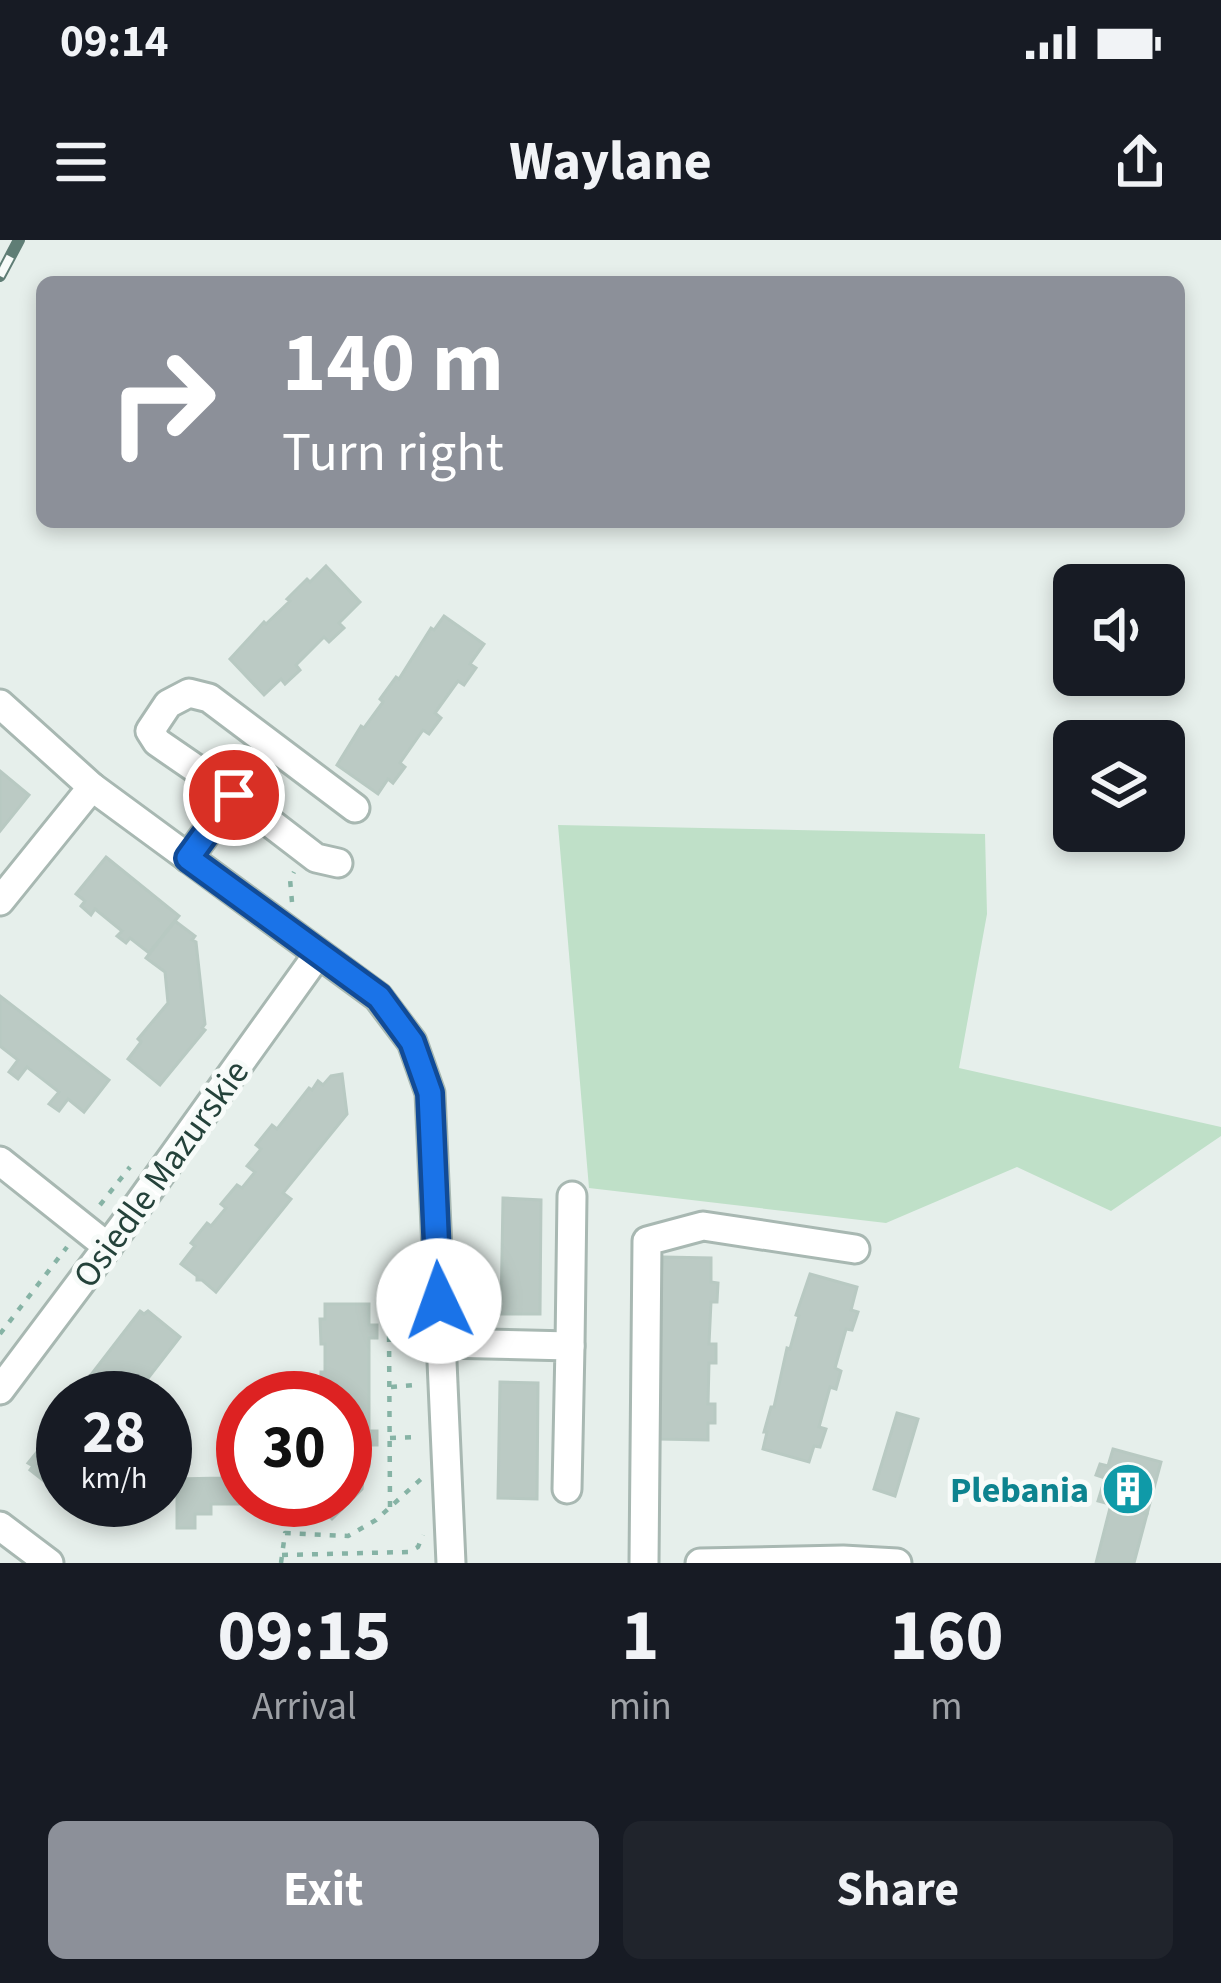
<!DOCTYPE html>
<html lang="en">
<head>
<meta charset="utf-8">
<style>
	body { margin:0; font-family:"Source Sans 3",sans-serif; background:#20242c; color:#f1f3f6; height:100vh; display:flex; flex-direction:column; font-size:45px; white-space:nowrap }
	* { box-sizing:border-box; margin:0 }
	p { font-size:39px; color:#9ea1a6 }
	.icon { flex:none; width:66px; height:66px; fill:none; stroke:currentColor; stroke-width:2; stroke-linecap:round; stroke-linejoin:round }
	.map { position:relative; height:1323px; overflow:hidden }
	.sheet { display:flex; flex-direction:column; background:#171b24; flex:1 }
	.sheet>* { flex:none }
	.hud { position:absolute; left:36px; top:36px; width:1149px; height:252px; border-radius:18px; box-shadow:0 6px 18px #0003; background:#8c9099; color:#fff; overflow:hidden }
	.tools { position:absolute; left:1053px; top:324px; display:grid; gap:24px }
	.tools a { display:grid; place-items:center; width:132px; height:132px; border-radius:18px; background:#171b24; box-shadow:0 6px 18px #0003; font-size:60px }
	.speed { position:absolute; left:36px; top:1131px; display:flex; gap:24px; font-size:60px; font-weight:700; text-align:center }
	.speed>* { display:grid; place-content:center; width:156px; height:156px; border-radius:50%; background:#171b24; box-shadow:0 6px 18px #0003; line-height:1 }
	.speed small { font-size:30px; font-weight:400 }
	.speed .limit { border:18px solid #d22; background:#fff; color:#111 }
	.pin { position:absolute; display:grid; place-items:center; width:102px; height:102px; color:#fff; margin:-51px; border:6px solid #fff; border-radius:50%; box-shadow:0 3px 12px #0007 }
	.me { position:absolute; width:132px; margin:-66px; rotate:357deg; stroke-linejoin:round; filter:drop-shadow(0 0 9px #0008) }
	.turn { display:flex; align-items:center; gap:42px; height:252px; padding:0 48px; font-size:54px }
	.turn .icon { width:156px; height:156px; stroke-width:2.5 }
	.turn b { display:block; font-size:84px; line-height:102px }
	.eta { display:flex; justify-content:space-evenly; align-items:center; height:204px; text-align:center }
	.eta b { font-size:72px; font-weight:700; line-height:84px }
	.button { display:flex; gap:24px; margin-top:auto; padding:24px 48px }
	.button a { flex:1; height:138px; border-radius:18px; background:#8c9099; color:#fff; font-size:48px; font-weight:700; line-height:138px; text-align:center }
	.button a+a { background:#20242c; color:#f1f3f6 }
	.status { display:flex; justify-content:space-between; align-items:center; height:84px; padding:0 60px; background:#171b24; direction:ltr }
	.status svg { height:33px; fill:currentColor }
	header { display:flex; justify-content:space-between; align-items:center; height:156px; padding:0 48px; background:#171b24; font-size:54px; font-weight:700 }
	.map>svg:first-child { display:block }
</style>
</head>
<body>
<div class="status"><b>09:14</b><svg viewBox="0 0 49 12"><path d="M0 12V9h3v3zM5 12V6h3v6zM10 12V3h3v9zM15 12V0h3v12zM26 1h20v11H26zM47 4h2v5h-2z"/></svg></div>
<header><svg class="icon" aria-label="menu" viewBox="0 0 24 24"><path d="M4 6h16M4 12h16M4 18h16"/></svg>Waylane<svg class="icon" aria-label="share" viewBox="0 0 24 24"><path d="M12 15V3M7 8l5-5 5 5M5 13v7h14v-7"/></svg></header>
<div class="map">
<svg width="1221" height="1323" viewBox="0 0 1221 1323">
	<rect width="100%" height="100%" fill="#e6efeb"/>
	<path fill="#bfe0c8" d="M558,585L985,594L987,674L959,828L1221,887V896L1111,971L1017,927L886,983L589,948Z"/>
	<g fill="#bbcac4" stroke="#b8c9c2" stroke-width="3">
		<path d="M326,326L360,362L339,383L344,388L329,402L324,397L296,425L300,430L285,444L281,439L264,455L230,419L264,382L266,384L290,361L287,359L307,339L310,342Z"/>
		<path d="M444,376L484,404L470,424L476,428L464,445L458,441L435,473L441,478L429,494L423,490L400,523L405,527L393,543L388,539L378,554L337,525L361,486L364,488L383,462L380,459L396,437L399,439L431,388L434,390Z"/>
		<path d="M0,531L29,555L0,591Z"/>
		<path d="M106,617L179,676L149,713L130,698L126,703L117,696L122,691L95,669L91,675L81,666L85,661L76,654Z"/>
		<path d="M175,681L195,696L192,700L196,702L205,784L202,788L205,790L160,845L128,819L141,802L138,799L168,763L165,732L146,718Z"/>
		<path d="M0,756L109,840L84,872L68,859L59,871L49,864L59,852L27,827L18,839L9,832L18,820L0,806Z"/>
		<path d="M342,834L347,874L283,953L291,959L216,1052L202,1040H197V1036L181,1024L195,1006L191,1003L207,983L211,986L226,968L221,964L237,945L242,948L255,932L247,926L261,909L256,905L272,885L277,889L309,848L312,850L318,841L323,845L331,836Z"/>
		<path d="M503,958L541,960L540,1074H501Z"/>
		<path d="M663,1017L711,1018V1042L718,1043L717,1062H711L709,1104H716V1123H709L708,1164H715V1183H708V1200L659,1199L660,1182H657L661,1122H658V1095H661L662,1061H659Z"/>
		<path d="M810,1034L857,1047L851,1070L858,1072L852,1090L846,1089L835,1128L841,1131L836,1149L830,1147L819,1187L826,1189L820,1207L814,1206L809,1222L763,1209L767,1192H764L771,1167H774L787,1108L790,1109L799,1076L796,1075Z"/>
		<path d="M325,1064H369V1085H377V1098H369V1191H377V1205H369V1226H364L362,1249L332,1279L313,1260H345V1158H320L321,1132H325V1104H321L320,1079H325Z"/>
		<path d="M140,1071L144,1074L148,1071L180,1097L135,1155L138,1158H80L87,1149L83,1145Z"/>
		<path d="M500,1142L538,1143L537,1259L498,1258Z"/>
		<path d="M897,1173L918,1179L895,1256L874,1249Z"/>
		<path d="M63,1180V1256L30,1230L33,1226L28,1223Z"/>
		<path d="M1113,1209L1161,1222L1147,1274L1098,1261L1105,1238L1096,1235L1100,1224L1108,1226Z"/>
		<path d="M243,1211V1260H248V1264H211V1274H195V1288H177V1239L222,1238V1212Z"/>
		<path d="M1111,1264L1147,1274L1134,1323H1096Z"/>
	</g>
	<g fill="none" stroke-linecap="round" stroke-linejoin="round">
		<g stroke="#a8b8b2" stroke-width="33">
			<g id="minor">
				<path d="M0,464L92,547"/>
				<path d="M188,618L234,555"/>
				<path d="M338,623L316,618L234,555L157,502L150,491L168,464L189,453L209,458L355,568"/>
				<path d="M0,661L92,547L378,757L412,802L430,853L451,1323"/>
				<path d="M0,921L108,1007"/>
				<path d="M441,1103L570,1106L567,1249"/>
				<path d="M570,1106L572,956"/>
				<path d="M0,1150L123,986L318,714"/>
				<path d="M0,1286L49,1323"/>
				<path d="M644,1323L647,1001L703,986L855,1009"/>
				<path d="M700,1323L843,1320L897,1323"/>
			</g>
		</g>
		<g stroke="#86b3a5" stroke-width="4.5" stroke-dasharray="6 9" stroke-linecap="butt">
			<path d="M292,662L290,639L294,632"/>
			<path d="M100,965L130,927"/>
			<path d="M0,1094L67,1007"/>
			<path d="M391,1147L416,1145"/>
			<path d="M390,1198L417,1197"/>
			<path d="M390,1267L389,1088L415,1090"/>
			<path d="M282,1315L408,1312L418,1307L423,1295"/>
			<path d="M281,1323L285,1293L348,1296L376,1280L421,1239"/>
		</g>
		<use href="#minor" stroke="#fff" stroke-width="27"/>
		<g stroke="#5f7d75" stroke-width="12">
			<path id="rail" d="M0,36L19,0"/>
		</g>
		<use href="#rail" stroke="#f7fbf9" stroke-width="8" stroke-dasharray="22" stroke-linecap="butt"/>
	</g>
	<g fill="none" stroke-linecap="round" stroke-linejoin="round">
		<g stroke="#114b97" stroke-width="30">
			<path id="route" d="M234,555L188,618L379,757L412,802L430,853L439,1061"/>
		</g>
		<use href="#route" stroke="#1a73e8" stroke-width="21"/>
	</g>
	<defs>
		<g id="building-disc" transform="scale(2.7)"><circle r="9.5" fill="#0f9aa8" stroke="#f7fbf9"/><path d="M-4-6H4V6H1V3H-1V6H-4ZM-2.5-4.3h1.7v1.8h-1.7ZM.8-4.3h1.7v1.8H.8ZM-2.5-1h1.7V.8h-1.7ZM.8-1h1.7V.8H.8Z" fill="#fff"/></g>
	</defs>
	<g fill-rule="evenodd">
		<use href="#building-disc" x="1128" y="1249"/>
	</g>
	<g text-anchor="middle" stroke-width="10" stroke-linejoin="round" paint-order="stroke">
		<g font-size="36" fill="#24423a" stroke="#f7fbf9">
			<text transform="translate(160 933) rotate(-54)" y="13">Osiedle Mazurskie</text>
		</g>
		<g font-size="36" font-weight="bold" fill="#0d838f" stroke="#f7fbf9" text-anchor="end">
			<text x="1089" y="1262">Plebania</text>
		</g>
	</g>
</svg>
<div class="tools">
<a><svg class="icon" aria-label="sound" viewBox="0 0 24 24"><path d="M4 9h4l5-4v14l-5-4H4zM17 9q2 3 0 6"/></svg></a>
<a><svg class="icon" aria-label="layers" viewBox="0 0 24 24"><path d="M12 4l9 5-9 5-9-5zM3 14l9 5 9-5"/></svg></a>
</div>
<div class="speed"><div>28<small>km/h</small></div><div class="limit">30</div></div>
<div class="pin" style="left:234px;top:555px;background:#d93025"><svg class="icon" aria-label="arrive" viewBox="0 0 24 24"><path d="M6 21V4h12l-3 4 3 4H6"/></svg></div>
<svg class="me" style="left:439px;top:1061px" viewBox="-20 -20 40 40"><circle r="19" fill="#fff"/><path d="M0-13L10 11 0 6-10 11z" fill="#1a73e8"/></svg>
<div class="hud">
<div class="turn"><svg class="icon" aria-label="right" viewBox="0 0 24 24"><path d="M7 20v-9h11M14 6l5 5-5 5"/></svg><div><b>140 m</b>Turn right</div></div>
</div>
</div>
<section class="sheet">
<div class="eta">
<div><b>09:15</b><p>Arrival</p></div>
<div><b>1</b><p>min</p></div>
<div><b>160</b><p>m</p></div>
</div>
<div class="button"><a>Exit</a><a>Share</a></div>
</section>
</body>
</html>
